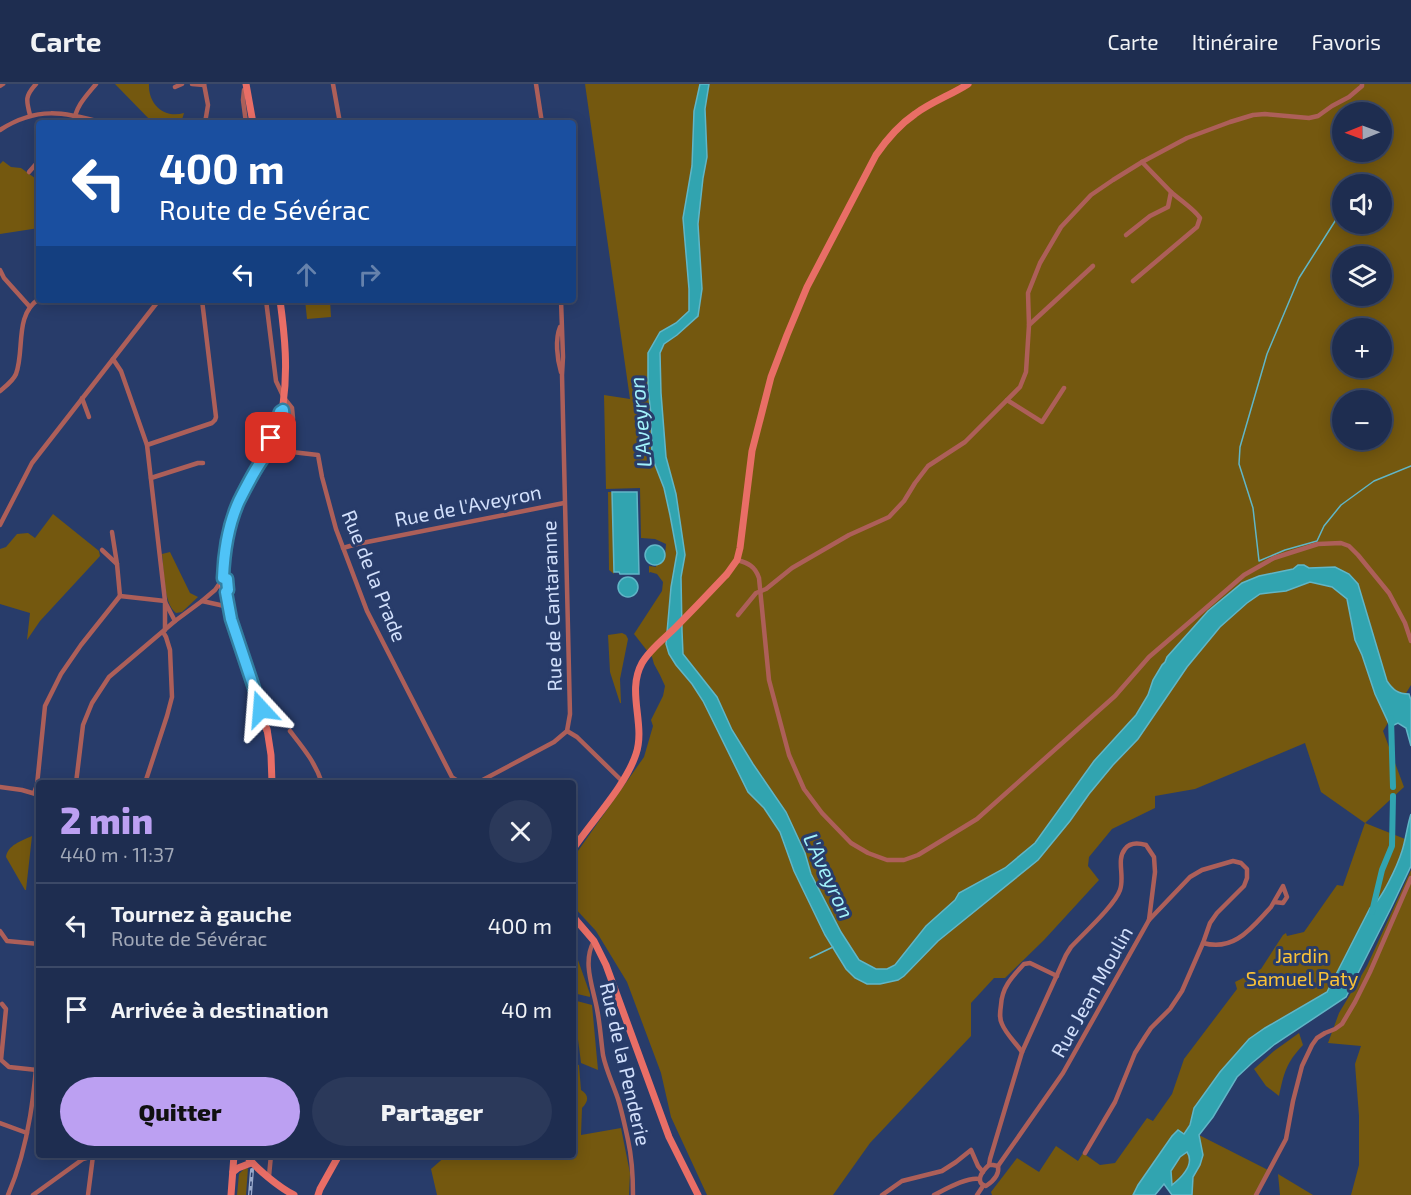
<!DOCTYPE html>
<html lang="fr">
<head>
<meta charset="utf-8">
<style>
	body { margin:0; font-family:"Exo 2",sans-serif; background:#2b395a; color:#f1f3f6; height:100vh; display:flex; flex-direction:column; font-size:22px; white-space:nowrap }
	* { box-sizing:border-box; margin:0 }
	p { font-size:20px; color:#a1a8b7 }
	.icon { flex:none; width:33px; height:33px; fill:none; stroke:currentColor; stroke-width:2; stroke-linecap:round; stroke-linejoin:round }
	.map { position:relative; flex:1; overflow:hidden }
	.drawer { position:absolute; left:36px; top:696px; width:540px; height:378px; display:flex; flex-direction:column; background:#1e2d50; border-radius:6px; box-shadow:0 3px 15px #0003,0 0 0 2px #3c4967 }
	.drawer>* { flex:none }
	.banner { position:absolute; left:36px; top:36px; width:540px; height:183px; border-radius:6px; box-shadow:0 3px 15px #0003,0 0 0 2px #3c4967; background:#1a4fa0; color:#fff; overflow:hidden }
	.needle { width:39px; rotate:269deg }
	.buttons { position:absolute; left:1332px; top:18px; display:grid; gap:12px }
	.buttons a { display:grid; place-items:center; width:60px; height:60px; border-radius:50%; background:#1e2d50; box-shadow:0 3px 15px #0003,0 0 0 2px #3c4967; font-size:30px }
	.pin { position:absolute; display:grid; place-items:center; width:51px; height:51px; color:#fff; margin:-26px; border-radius:12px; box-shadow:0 3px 9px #0006 }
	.me { position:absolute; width:66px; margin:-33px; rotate:341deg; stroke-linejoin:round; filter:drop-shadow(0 0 4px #0008) }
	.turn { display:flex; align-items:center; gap:21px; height:126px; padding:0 24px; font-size:27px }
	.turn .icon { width:78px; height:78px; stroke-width:2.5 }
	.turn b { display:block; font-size:42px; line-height:51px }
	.lanes { display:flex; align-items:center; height:57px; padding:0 24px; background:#0003; justify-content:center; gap:30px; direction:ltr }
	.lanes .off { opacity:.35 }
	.round { display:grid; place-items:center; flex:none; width:63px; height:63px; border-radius:32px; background:#2b395a }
	.summary { display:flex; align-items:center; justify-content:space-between; height:102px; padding:0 24px }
	h1 { font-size:36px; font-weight:800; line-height:45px; color:#bca0f2 }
	.cta { display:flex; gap:12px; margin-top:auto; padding:12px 24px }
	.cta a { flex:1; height:69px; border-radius:36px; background:#bca0f2; color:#111; font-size:24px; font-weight:800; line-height:69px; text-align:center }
	.cta a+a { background:#2b395a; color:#f1f3f6 }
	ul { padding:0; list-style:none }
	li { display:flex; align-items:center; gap:18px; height:84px; padding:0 24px; border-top:2px solid #3c4967 }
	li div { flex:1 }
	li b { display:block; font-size:22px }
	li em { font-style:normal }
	header { display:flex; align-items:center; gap:36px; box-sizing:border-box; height:84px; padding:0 30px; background:#1e2d50; border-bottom:2px solid #3c4967 }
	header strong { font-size:28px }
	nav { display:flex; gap:33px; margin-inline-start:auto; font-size:21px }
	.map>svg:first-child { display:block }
</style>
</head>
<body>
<header>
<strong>Carte</strong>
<nav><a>Carte</a><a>Itinéraire</a><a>Favoris</a></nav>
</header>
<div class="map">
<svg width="1411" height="1111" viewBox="0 0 1411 1111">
	<rect width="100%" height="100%" fill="#283c6a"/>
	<g fill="#74580f" fill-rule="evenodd">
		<path d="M115,0H149C148,20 164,35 184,29L181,39H153Z"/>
		<path d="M585,0H1411V601L1383,647L1404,703L1365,739L1405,755C1402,772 1384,816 1370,824L1327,908L1265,944L1249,955L1220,988L1194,1024L1192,1035L1187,1046L1155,1078L1138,1101L1133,1111H992L991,1108L1017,1074L1039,1088L1056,1062L1078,1077L1083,1069L1100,1081L1115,1079L1147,1034L1153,1037L1172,1010L1184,975L1237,905L1235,898L1261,885L1283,851L1286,849L1287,852L1304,848L1337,801L1343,802L1365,739L1321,708L1305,659L1195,705L1155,712V724L1112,745L1089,773L1088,782L1099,796L1044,856L1005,894H994L971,919V952L870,1059L833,1111H707L671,1033L661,989L627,898L596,847L573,822V774L644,673L653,642L651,636L663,612L665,602L660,591L654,580L652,573L634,550L662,507L663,498L657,490L650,488L649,489V482L656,483V481C666,478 665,470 666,460L655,455L641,454L640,404L606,405L604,311L630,315ZM1342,28H1382V68H1342ZM1342,100H1382V140H1342ZM1342,172H1382V212H1342ZM1342,244H1382V284H1342ZM1342,316H1382V356H1342Z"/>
		<path d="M3,77L11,83L21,84L39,97V144L0,150V80Z"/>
		<path d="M305,216H330L331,233L307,235Z"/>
		<path d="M287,328C293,338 288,358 283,369L271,372L283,345Z"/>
		<path d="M608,408H612L614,490L609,486Z"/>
		<path d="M53,430L99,467L100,472L40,537L27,556L30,529L0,520V465L6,463L17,450L28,449L35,454Z"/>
		<path d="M170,468L190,509L198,513L182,528L176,529C163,519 164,485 162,470Z"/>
		<path d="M622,549L626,551L628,555L620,595L621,619H620L610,588L608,551Z"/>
		<path d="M32,752L26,806H25L6,773C8,761 21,757 32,752Z"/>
		<path d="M1411,786V1111H1351L1359,1081V1032L1355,980L1361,962L1328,959L1339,929L1367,882Z"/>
		<path d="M573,862L590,910V913L573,909Z"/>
		<path d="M573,916L592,921L598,986L581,979Z"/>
		<path d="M1299,949L1303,961C1286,979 1284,989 1279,1012L1266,1002L1254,985L1274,967Z"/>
		<path d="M573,980L579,981L581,1006C589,1011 589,1017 582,1024L581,1051L621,1044L630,1089L629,1111H437L431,1085L447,1071H573Z"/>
		<path d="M1199,1051L1270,1087L1256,1111H1192L1193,1093L1200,1081L1203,1071Z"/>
		<path d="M1188,1068C1195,1082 1182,1092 1172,1101L1171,1087L1180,1073Z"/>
		<path d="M248,1084L246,1111H237L239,1090L244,1085Z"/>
		<path d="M1278,1090L1313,1111H1280Z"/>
	</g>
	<g fill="#31a4b0" stroke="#61b6c7" stroke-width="1.5" fill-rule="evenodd">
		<path d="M700,0H709L705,25L707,73L703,94L698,140L702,205L698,232L677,251L664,260L660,269L661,309L666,373L676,410L685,471L681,493L682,547L683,570L717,613L732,646L753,680L786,728L805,769L811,790L841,848L859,876L876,885H887L895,881L926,842L955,816L959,809L1005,784L1035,759L1094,677L1136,631L1148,611L1153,596L1162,581L1165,578L1167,573L1208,527L1242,499L1259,492L1293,485L1298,481H1304L1309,484L1335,483L1349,490L1358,500L1387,597C1393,606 1398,610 1409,610L1411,616V662L1406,644L1398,639L1394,641L1389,640L1375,610L1362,571L1355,556L1347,515L1332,503L1310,498L1286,507L1260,510L1247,519L1220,543L1187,583L1138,655L1113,681L1089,710L1070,737L1038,776L938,857L904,892L898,896L880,900H867L855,894L846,885L825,851L794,787L780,748L764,724L748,708L703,617L692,600L676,581L669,570L666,560L671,503L677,469L670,431L664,404L652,373L651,330L648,305V269L660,248L676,239L689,227V205L683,134L692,82L694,27Z"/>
		<path d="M612,408H637L639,490H620L619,488H614Z"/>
		<circle cx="655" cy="471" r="10"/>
		<circle cx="628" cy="503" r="10"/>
		<path d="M1411,730V782L1391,824L1346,913L1275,960L1252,979L1237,993L1213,1033L1199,1051L1203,1071L1200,1081L1193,1093L1192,1111H1172L1164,1100L1155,1111H1133L1138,1101L1172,1052L1178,1046L1184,1050L1190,1041L1194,1024L1220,988L1249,955L1265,944L1327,908L1370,824C1381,818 1398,780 1402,767C1406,755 1407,742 1411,730ZM1187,1068C1195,1080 1182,1093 1172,1101L1171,1087L1180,1073Z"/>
	</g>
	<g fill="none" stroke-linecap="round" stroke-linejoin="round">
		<g stroke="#61b6c7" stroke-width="1.5">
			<path d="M1337,134L1299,194L1267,270L1240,363L1239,380L1253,424L1259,477L1285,466L1317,457L1324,442L1341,421L1374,397L1411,382"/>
			<path d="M810,874L833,863"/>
		</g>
		<g stroke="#31a4b0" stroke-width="6">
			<path d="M1391,634L1393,703"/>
			<path d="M1372,828L1382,786L1392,762L1393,712"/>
		</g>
		<g stroke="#ad5f59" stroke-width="4.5">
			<path d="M192,0L204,1"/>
			<path d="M204,0L208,21L205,39"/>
			<path d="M333,0L340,39"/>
			<path d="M536,0L542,39"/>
			<path d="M0,2L3,0"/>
			<path d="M175,3L182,0"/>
			<path d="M244,6L243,16L246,39"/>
			<path d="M30,31C26,16 25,12 36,0"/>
			<path d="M74,39C75,23 86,12 96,0"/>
			<path d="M142,39L146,37"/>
			<path d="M0,46C37,22 64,28 104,39"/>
			<path d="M29,88L36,80L39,79"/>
			<path d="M1126,151L1150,132L1168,123L1171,108L1142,78"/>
			<path d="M0,186L4,194L30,223"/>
			<path d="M1133,197L1197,143L1200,134C1195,126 1180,116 1171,108"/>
			<path d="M266,216L276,297L284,314L292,324L293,334L291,358L292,368L318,371L322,393L336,445L367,527L455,699"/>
			<path d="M1029,241L1093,182"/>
			<path d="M560,243C555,255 557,275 561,288"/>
			<path d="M113,275L121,287L147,361L165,517V546"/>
			<path d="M0,307C6,302 13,297 16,290C25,266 14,231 39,215"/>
			<path d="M82,314L89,333"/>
			<path d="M1007,316L1042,338L1064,304"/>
			<path d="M147,361L212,339L215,336L216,333L202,216"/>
			<path d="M263,375L276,373L292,368"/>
			<path d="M151,394L198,379H203"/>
			<path d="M0,441L32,379L159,216"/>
			<path d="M112,448L117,480L120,512"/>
			<path d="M343,464L357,460L564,419"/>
			<path d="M102,466L117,480"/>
			<path d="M737,476C748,479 755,482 759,494L769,596L789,671L804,705L822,729L851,759L868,769L887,776H904L918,771L977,735L1115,612L1149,573L1192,536L1244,491L1274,474L1318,460L1341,459L1349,462L1358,471L1389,509L1405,539L1411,557"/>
			<path d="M120,512L165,517"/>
			<path d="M202,517L229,523"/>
			<path d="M165,518L175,537"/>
			<path d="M738,531L756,509L766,505L792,484L849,451L889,433L904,417L915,399L928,382L965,358L1020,303L1026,288L1029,241L1028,209L1040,179L1061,143L1091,111L1113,96L1142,78L1187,54L1230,38L1253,31L1265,30L1309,34L1318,32L1332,22L1349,13L1362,2V0"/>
			<path d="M290,647C304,665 315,678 322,699"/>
			<path d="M567,647L577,653L622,697"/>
			<path d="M453,694L461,699"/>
			<path d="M76,699L83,641L92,619L109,593L175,537L202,517L215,506L222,496"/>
			<path d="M145,699L167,632L172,613L170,566L166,553L163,548"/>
			<path d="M477,699L554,658L567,647L570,630L562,291L563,273L561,216"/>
			<path d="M0,703L22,706L39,711"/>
			<path d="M34,709L37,701L45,622L61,590L81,561L120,512"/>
			<path d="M0,847L7,857L39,860"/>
			<path d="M594,857C582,878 593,903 597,925C600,940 601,956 603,971C606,986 613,1000 618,1015C622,1028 625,1042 628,1056C632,1074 633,1092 633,1111"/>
			<path d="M1203,859C1235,868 1252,843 1271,823L1283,802L1287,813L1283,819L1274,818"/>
			<path d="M2,920L6,925L1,976L9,983L37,986"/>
			<path d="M1022,968C1016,959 1006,950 1002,940C999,934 1000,928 1001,921C1002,903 1012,893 1024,880L1030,879L1057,892"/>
			<path d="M0,1039L27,1049"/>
			<path d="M1085,1069L1115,1018L1135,969L1145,953L1151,944L1170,925L1182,907L1203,859L1210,839L1217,829L1244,802L1247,794V785L1241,779L1233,777L1202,786L1190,793L1149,836"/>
			<path d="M989,1081L990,1075L1022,968L1066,871L1071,863C1083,850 1115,821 1120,806C1125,792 1116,776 1125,765C1130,758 1139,759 1146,761L1154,773L1155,788L1149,836L1063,989L998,1082"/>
			<path d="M989,1081H993L998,1082C1000,1091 992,1098 986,1102C974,1099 982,1087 989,1081Z"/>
			<path d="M269,1092L271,1071"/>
			<path d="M8,1111C30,1060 35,1004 39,949"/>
			<path d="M33,1111L83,1075L93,1072"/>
			<path d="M88,1111L93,1072"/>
			<path d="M882,1111L902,1097L942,1087L956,1078L971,1066L978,1082L983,1088"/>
			<path d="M934,1111C946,1105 967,1093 979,1095"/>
			<path d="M977,1111L983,1102"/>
			<path d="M1256,1111L1286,1055L1293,1017L1302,982L1312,961L1317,954L1325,949L1335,945L1342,940L1355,918L1370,888L1411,794"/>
		</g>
		<g stroke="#e96e66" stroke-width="7">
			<path d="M246,0L253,39"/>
			<path d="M267,645L271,671L272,699"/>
			<path d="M267,647L231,535L226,508L223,506C220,458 236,420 260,380C263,374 267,370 270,365C275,357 281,344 283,335C284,331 283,326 283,321C288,285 285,253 280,216"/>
			<path d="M573,765C592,737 626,701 636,670C646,640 626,608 642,579C650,565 665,554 676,543C694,525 710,508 727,490L737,476L740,464L752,367L771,293L787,251L807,203L876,71C887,55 899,41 915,30C931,18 951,11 968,0"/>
			<path d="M573,834L576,836L594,857L606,881L669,1053L698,1111"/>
			<path d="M246,1071C255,1084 280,1104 294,1111"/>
			<path d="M233,1088L238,1084L251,1079"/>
			<path d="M231,1111L234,1071"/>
			<path d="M318,1111L320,1105L339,1071"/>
		</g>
		<g stroke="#9aaacc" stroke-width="4">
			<path id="rail" d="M250,1111L252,1086"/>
		</g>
		<use href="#rail" stroke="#283c6a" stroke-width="1.5" stroke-dasharray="4.5" stroke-linecap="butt"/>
	</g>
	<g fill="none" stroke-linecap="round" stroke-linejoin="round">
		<g stroke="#337fa1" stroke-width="15">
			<path id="route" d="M261,625L231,535L226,508L228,506L227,495L223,494C224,467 228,441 239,417C246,403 253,389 262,376C271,362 285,344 283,326L280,328L271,354"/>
		</g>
		<use href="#route" stroke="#4fc3f7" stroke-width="10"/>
	</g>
	<g text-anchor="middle" stroke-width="6" stroke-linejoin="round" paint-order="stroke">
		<g font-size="20" fill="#d2e0fc" stroke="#283c6a">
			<text transform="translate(468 422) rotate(-11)" y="7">Rue de l'Aveyron</text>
			<text transform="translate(374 492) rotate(68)" y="7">Rue de la Prade</text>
			<text transform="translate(552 522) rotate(-92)" y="7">Rue de Cantaranne</text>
			<text transform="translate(1092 908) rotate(-61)" y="7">Rue Jean Moulin</text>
			<text transform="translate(625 980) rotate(77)" y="7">Rue de la Penderie</text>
		</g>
		<g font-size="20" fill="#fac237" stroke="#283c6a">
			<text x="1302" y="879">Jardin<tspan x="1302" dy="23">Samuel Paty</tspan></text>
		</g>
		<g font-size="21" font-style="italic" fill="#a2f2fb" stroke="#283c6a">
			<text transform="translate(641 338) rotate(-95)" y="7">L'Aveyron</text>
			<text transform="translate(828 792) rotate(65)" y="7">L'Aveyron</text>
		</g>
	</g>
</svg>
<div class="buttons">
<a><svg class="needle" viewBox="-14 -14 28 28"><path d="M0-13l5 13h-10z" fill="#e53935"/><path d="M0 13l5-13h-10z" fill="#a1a8b7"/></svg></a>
<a><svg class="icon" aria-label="sound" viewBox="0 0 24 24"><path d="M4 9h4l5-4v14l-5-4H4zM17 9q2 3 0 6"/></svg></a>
<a><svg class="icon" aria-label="layers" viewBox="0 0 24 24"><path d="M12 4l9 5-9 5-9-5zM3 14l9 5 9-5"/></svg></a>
<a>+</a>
<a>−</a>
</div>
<div class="pin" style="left:271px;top:354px;background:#d93025"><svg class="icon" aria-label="arrive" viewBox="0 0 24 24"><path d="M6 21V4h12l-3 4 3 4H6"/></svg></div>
<svg class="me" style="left:261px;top:625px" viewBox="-20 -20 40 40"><path d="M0-17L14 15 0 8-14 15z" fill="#4fc3f7" stroke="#fff" stroke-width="4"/></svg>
<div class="banner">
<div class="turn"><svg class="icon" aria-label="left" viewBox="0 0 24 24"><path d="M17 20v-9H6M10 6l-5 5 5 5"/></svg><div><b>400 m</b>Route de Sévérac</div></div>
<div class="lanes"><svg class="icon" aria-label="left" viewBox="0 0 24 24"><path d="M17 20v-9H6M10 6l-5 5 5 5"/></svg><svg class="icon off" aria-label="ahead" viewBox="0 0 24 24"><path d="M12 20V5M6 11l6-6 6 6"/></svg><svg class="icon off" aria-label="right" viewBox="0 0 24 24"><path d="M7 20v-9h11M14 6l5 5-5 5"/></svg></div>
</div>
<section class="drawer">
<div class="summary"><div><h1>2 min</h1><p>440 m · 11:37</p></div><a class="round"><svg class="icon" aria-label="close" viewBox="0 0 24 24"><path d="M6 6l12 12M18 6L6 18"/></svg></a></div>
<ul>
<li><svg class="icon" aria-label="left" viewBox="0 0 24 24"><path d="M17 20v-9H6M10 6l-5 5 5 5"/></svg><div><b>Tournez à gauche</b><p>Route de Sévérac</p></div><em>400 m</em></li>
<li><svg class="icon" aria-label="arrive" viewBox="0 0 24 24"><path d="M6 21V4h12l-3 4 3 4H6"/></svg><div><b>Arrivée à destination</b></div><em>40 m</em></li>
</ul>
<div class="cta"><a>Quitter</a><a>Partager</a></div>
</section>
</div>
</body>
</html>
